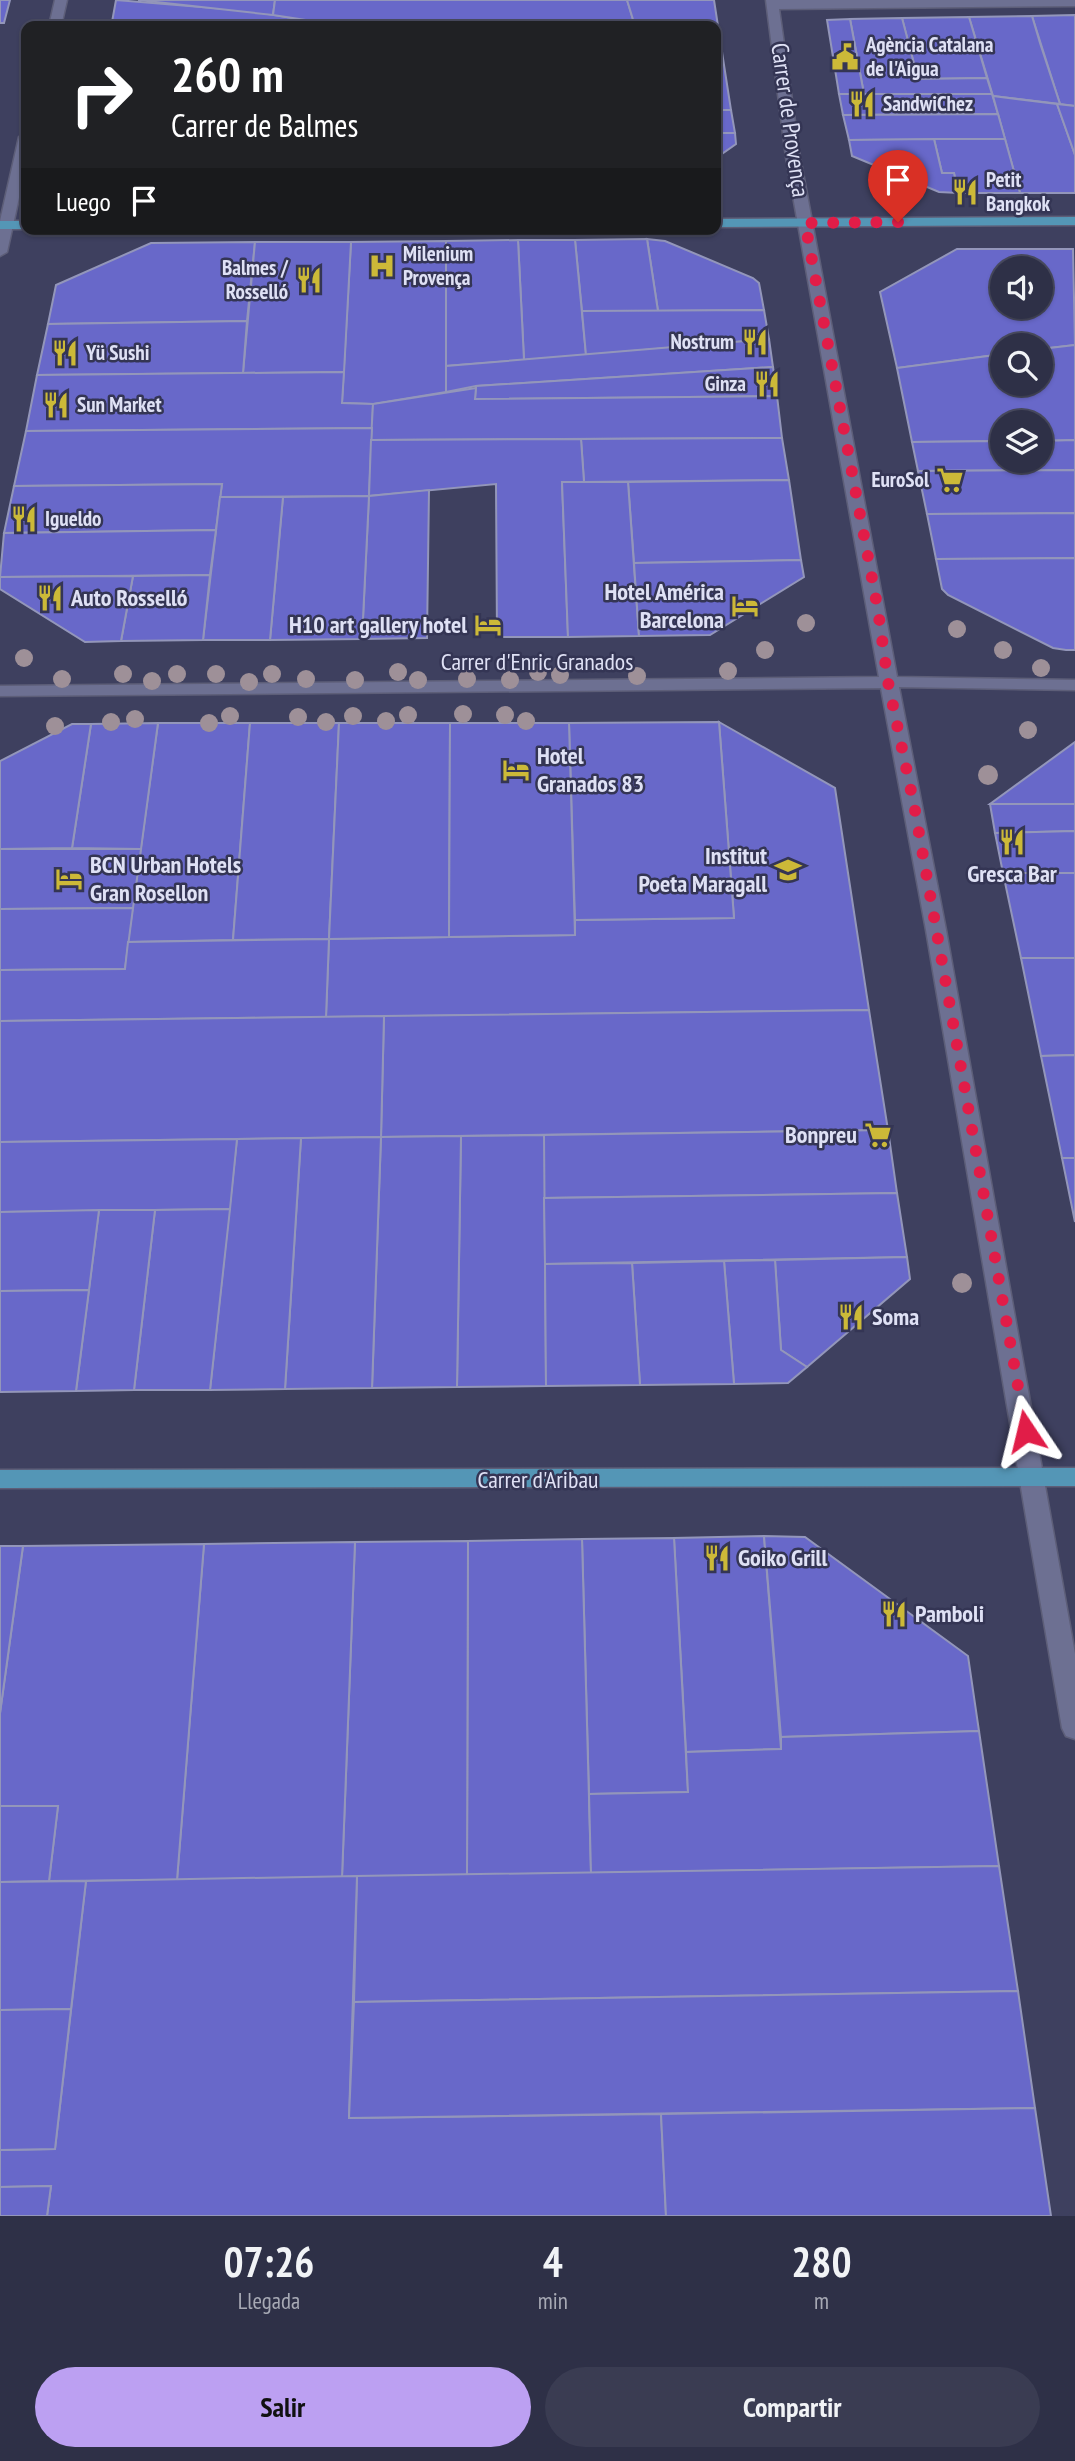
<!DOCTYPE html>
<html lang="es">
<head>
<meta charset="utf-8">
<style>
	body { margin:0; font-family:"PT Sans Narrow",sans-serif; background:#3a3c52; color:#f1f3f6; height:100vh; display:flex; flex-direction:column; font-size:26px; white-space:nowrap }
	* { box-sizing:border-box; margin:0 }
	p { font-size:23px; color:#a7a9b4 }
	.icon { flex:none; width:38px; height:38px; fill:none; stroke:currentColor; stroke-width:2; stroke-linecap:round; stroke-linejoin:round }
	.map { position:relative; height:2216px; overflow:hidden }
	.side { display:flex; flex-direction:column; background:#2e3047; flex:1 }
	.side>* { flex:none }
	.hud { position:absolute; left:21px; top:21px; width:700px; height:214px; border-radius:14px; box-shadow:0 2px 5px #0004,0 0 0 2px #494b60; background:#202124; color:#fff; overflow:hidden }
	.fabs { position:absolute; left:990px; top:256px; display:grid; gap:14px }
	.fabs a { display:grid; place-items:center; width:63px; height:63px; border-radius:50%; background:#2e3047; box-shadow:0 2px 5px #0004,0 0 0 2px #494b60; font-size:35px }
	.pin { position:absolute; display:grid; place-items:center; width:60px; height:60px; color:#fff; margin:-72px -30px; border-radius:50% 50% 50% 0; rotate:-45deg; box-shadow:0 0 7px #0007 }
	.pin .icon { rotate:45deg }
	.me { position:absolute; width:77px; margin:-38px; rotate:350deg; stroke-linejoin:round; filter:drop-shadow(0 0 5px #0008) }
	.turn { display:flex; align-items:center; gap:24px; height:147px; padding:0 35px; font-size:32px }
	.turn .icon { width:91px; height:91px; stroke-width:2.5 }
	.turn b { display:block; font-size:49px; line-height:60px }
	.then { display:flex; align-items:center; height:66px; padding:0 35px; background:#0003; gap:14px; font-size:26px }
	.eta { display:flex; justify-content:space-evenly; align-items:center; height:119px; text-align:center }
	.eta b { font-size:42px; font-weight:700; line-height:49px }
	.cta { display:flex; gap:14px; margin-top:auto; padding:14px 35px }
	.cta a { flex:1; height:80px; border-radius:42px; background:#bca0f2; color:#111; font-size:28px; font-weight:700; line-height:80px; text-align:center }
	.cta a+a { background:#3a3c52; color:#f1f3f6 }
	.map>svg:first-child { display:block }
</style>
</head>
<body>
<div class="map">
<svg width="1075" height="2216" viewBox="0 0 1075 2216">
	<rect width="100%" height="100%" fill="#3e405f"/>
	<g fill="#6868c9" stroke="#9396ba" stroke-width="2" fill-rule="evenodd">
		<path d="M0,0H10L4,23H0Z"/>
		<path d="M116,0L250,11L304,20L112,22Z"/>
		<path d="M138,0H275L273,15Z"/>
		<path d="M275,0H627L635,26H345L273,15Z"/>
		<path d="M627,0H714L722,52H716V26H635Z"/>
		<path d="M1075,15V106L1060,104L1032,16Z"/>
		<path d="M1032,16L1040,43L1060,104L993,96L969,17Z"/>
		<path d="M969,17L987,78L918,79L902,18Z"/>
		<path d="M902,18L918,79L987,78L992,94H864L850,19Z"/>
		<path d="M850,19L864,94H839L827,20Z"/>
		<path d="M304,20L345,26H111L112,22Z"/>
		<path d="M716,52H722L731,110H716Z"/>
		<path d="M839,94H992L998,114L843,115Z"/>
		<path d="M993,96L1057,104L1075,155V193H1020Z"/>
		<path d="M1057,104L1075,106V155Z"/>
		<path d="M716,110H731L735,133H716Z"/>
		<path d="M998,114L1005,139L849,140L843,115Z"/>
		<path d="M716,133H735L736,144L716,158Z"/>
		<path d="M934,139H1005L1020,193H958L954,173H942Z"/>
		<path d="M934,139L942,173H954L958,193L939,192L852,156L849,140Z"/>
		<path d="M647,239L665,241L753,278L759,283L764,310L658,311Z"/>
		<path d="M647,239L658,311H582L575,240Z"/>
		<path d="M518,240H575L586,355L524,360Z"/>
		<path d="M518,240L524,360L446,366V241Z"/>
		<path d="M446,241V392L373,404L342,403L351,242Z"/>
		<path d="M255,242L247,321L48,324L56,285L151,243Z"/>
		<path d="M255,242H351L344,372L243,373Z"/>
		<path d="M957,249H1073L1075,345L1041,349V345H1003V354L897,368L880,292ZM1003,268H1041V306H1003Z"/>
		<path d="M764,310L769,339L586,355L582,311Z"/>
		<path d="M247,321L243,373L37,375L48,324Z"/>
		<path d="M769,339L773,367L476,386L446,392V366Z"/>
		<path d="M1075,345V440L1041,441V422H1003V441L912,442L897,368L1003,354V383H1041V349Z"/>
		<path d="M773,367L777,396L475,399L476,386Z"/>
		<path d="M344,372L342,403L373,404L372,428L26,431L37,375Z"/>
		<path d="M476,388L475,399L777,396L782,438L371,440L373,404Z"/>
		<path d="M372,428L369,496L220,497L222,484L14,486L26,431Z"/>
		<path d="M782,438L789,480L584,482L581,439Z"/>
		<path d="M581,439L584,482H562L568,637H497L496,484L369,496L371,440Z"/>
		<path d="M1075,440V470L918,471L912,442L1003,441V460H1041V441Z"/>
		<path d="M1075,470V513L927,514L918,471Z"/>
		<path d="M789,480L801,560L634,563L628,482Z"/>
		<path d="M562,482H628L639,636L568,637Z"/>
		<path d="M222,484L216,530L4,533L14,486Z"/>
		<path d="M429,490L427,638L362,639L369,496Z"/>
		<path d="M369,496L362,639L270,640L283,497Z"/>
		<path d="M220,497H283L270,640H203Z"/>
		<path d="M1075,513V558L936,559L927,514Z"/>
		<path d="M216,530L210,575L0,577L4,533Z"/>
		<path d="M1075,558V650H1066L1053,648L948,595L942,589L936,559Z"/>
		<path d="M801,560L804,577L710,635L639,636L634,563Z"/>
		<path d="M210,575L203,640L121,641L133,576Z"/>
		<path d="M133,576L121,641L85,642L0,589V577Z"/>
		<path d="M719,722L835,788L869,1010L326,1017L329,939L575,935V920L734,918Z"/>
		<path d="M719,722L734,918L575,920L569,723Z"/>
		<path d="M158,723H250L233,940L128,942Z"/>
		<path d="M158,723L141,849L72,848L91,724Z"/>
		<path d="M250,723H339L329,939L233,940Z"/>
		<path d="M339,723H450L449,937L329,939Z"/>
		<path d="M450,723H569L575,935L449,937Z"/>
		<path d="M72,724H91L72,848L0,849V761Z"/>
		<path d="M1075,742V804H990Z"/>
		<path d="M990,804H1075V831L995,833Z"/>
		<path d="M1075,831V873H1003L995,833Z"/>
		<path d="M0,849H141L133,908L0,909Z"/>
		<path d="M1003,873H1075V958H1021Z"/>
		<path d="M133,908L125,969L0,970V909Z"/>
		<path d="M329,939L326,1017L0,1021V970L125,969L128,942Z"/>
		<path d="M1021,958H1075V1055L1041,1056Z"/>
		<path d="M869,1010L888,1130L381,1137L384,1016Z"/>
		<path d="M384,1016L381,1137L0,1142V1021Z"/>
		<path d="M1075,1055V1158H1062L1041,1056Z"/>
		<path d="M888,1130L897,1193L544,1198V1135Z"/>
		<path d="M544,1135L546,1386L457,1387L461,1136Z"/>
		<path d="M461,1136L457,1387L372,1388L381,1137Z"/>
		<path d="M381,1137L372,1388L285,1389L301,1138Z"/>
		<path d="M301,1138L285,1389L210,1390L237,1139Z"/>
		<path d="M237,1139L230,1209L0,1212V1142Z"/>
		<path d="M1062,1158H1075V1222Z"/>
		<path d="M897,1193L907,1257L545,1264L544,1198Z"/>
		<path d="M230,1209L210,1390H134L155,1210Z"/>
		<path d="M99,1210H155L134,1390L76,1391Z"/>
		<path d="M99,1210L89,1290L0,1291V1212Z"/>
		<path d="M907,1257L910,1279L807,1367L781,1350L775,1260Z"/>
		<path d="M775,1260L781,1350L807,1367L788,1383L734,1384L724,1261Z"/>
		<path d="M724,1261L734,1384L640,1385L632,1263Z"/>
		<path d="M632,1263L640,1385L546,1386L545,1264Z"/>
		<path d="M89,1290L76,1391L0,1392V1291Z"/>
		<path d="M764,1536L781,1749L686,1752L674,1538Z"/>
		<path d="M764,1536L805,1537L968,1656L979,1731L781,1737Z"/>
		<path d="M674,1538L688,1792L589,1794L582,1539Z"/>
		<path d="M582,1539L591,1873L467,1875L468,1541Z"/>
		<path d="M468,1541L467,1875L342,1877L355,1542Z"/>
		<path d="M355,1542L342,1877L177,1880L204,1544Z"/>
		<path d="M204,1544L177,1880L49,1881L58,1806H0V1713L23,1546Z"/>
		<path d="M0,1546H23L0,1713Z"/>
		<path d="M979,1731L999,1866L591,1873L589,1794L688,1792L686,1752L781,1749V1737Z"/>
		<path d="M0,1806H58L49,1881L0,1882Z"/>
		<path d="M999,1866L1018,1991L354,2002L357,1876Z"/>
		<path d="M357,1876L349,2118L661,2114L666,2216H47L51,2186L0,2187V2150L55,2149L86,1881Z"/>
		<path d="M86,1881L71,2009L0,2010V1882Z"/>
		<path d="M1018,1991L1035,2108L349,2118L354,2002Z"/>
		<path d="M71,2009L55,2149L0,2150V2010Z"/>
		<path d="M1035,2108L1051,2216H666L661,2114Z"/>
		<path d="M51,2186L47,2216H0V2187Z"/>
	</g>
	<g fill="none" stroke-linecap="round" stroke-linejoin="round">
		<g stroke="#5d5e78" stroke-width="3">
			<g id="minor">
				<path d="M55,0H67L61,26H49Z"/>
				<path d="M766,0H1075V6L779,9L800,157L897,677L1075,680V690L899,687L946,930L1075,1654V1739L1066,1736L1062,1728L926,930L881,688L0,696V686L879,677L786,157Z"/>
				<path d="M26,133V166L7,252L0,256V221L19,137Z"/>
			</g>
		</g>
		<g stroke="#5d5e78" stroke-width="3">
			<g id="major">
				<path d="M1075,217V225L716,227V219Z"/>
				<rect x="0" y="221" width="26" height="8"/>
				<path d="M1075,1468V1486L0,1488V1470Z"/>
			</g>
		</g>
		<use href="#minor" fill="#6d7092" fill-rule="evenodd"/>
		<use href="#major" fill="#5496b6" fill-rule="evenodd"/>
	</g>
	<g fill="#9e9098">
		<circle cx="806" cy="623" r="9"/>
		<circle cx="957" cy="629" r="9"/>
		<circle cx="765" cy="650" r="9"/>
		<circle cx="1003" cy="650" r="9"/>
		<circle cx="24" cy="658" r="9"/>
		<circle cx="1041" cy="668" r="9"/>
		<circle cx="728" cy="671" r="9"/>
		<circle cx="398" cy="672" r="9"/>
		<circle cx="538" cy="672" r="9"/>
		<circle cx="123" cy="674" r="9"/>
		<circle cx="177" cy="674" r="9"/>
		<circle cx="216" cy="674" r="9"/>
		<circle cx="272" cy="674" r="9"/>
		<circle cx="560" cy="675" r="9"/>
		<circle cx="637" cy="676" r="9"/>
		<circle cx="62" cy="679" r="9"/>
		<circle cx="306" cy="679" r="9"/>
		<circle cx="467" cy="679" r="9"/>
		<circle cx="355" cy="680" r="9"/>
		<circle cx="418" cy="680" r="9"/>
		<circle cx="510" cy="680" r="9"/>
		<circle cx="152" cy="681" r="9"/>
		<circle cx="249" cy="682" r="9"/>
		<circle cx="463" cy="714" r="9"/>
		<circle cx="408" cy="715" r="9"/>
		<circle cx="505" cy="715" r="9"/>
		<circle cx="230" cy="716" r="9"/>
		<circle cx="353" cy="716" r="9"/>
		<circle cx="298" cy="717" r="9"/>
		<circle cx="135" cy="719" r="9"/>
		<circle cx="386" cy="721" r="9"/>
		<circle cx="526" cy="721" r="9"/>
		<circle cx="111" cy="722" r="9"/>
		<circle cx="326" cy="722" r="9"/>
		<circle cx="209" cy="723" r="9"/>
		<circle cx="55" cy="726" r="9"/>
		<circle cx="1028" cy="730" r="9"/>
		<circle cx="988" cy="775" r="10"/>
		<circle cx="962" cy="1283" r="10"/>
	</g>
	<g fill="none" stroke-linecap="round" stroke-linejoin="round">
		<path stroke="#e11d48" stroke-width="12" stroke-dasharray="0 21.6" d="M898,222L805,223L878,610L888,682L914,805L1026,1431"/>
	</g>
	<defs>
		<g id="civic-bare" transform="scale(2.1)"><path d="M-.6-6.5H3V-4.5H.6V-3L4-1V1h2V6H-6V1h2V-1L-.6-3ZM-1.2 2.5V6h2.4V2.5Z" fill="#ccb938" stroke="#343554" stroke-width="2.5" paint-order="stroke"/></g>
		<g id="restaurant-bare" transform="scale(2.1)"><path d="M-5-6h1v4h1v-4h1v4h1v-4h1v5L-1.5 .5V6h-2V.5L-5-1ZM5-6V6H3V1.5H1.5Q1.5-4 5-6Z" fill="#ccb938" stroke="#343554" stroke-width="2.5" paint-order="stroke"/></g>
		<g id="hospital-bare" transform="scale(2.1)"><path d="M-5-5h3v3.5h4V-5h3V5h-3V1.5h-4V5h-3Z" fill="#ccb938" stroke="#343554" stroke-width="2.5" paint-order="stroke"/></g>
		<g id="supermarket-bare" transform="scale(2.1)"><path d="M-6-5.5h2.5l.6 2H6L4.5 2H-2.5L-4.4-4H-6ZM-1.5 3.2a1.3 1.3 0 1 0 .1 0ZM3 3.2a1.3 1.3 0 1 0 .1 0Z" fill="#ccb938" stroke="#343554" stroke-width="2.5" paint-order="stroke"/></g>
		<g id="hotel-bare" transform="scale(2.1)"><path d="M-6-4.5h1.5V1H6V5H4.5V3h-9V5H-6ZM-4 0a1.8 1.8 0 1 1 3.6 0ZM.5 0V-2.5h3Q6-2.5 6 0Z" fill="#ccb938" stroke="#343554" stroke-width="2.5" paint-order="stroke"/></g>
		<g id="school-bare" transform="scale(2.1)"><path d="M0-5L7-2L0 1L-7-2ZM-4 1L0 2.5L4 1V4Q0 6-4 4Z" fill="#ccb938" stroke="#343554" stroke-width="2.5" paint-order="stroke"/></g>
	</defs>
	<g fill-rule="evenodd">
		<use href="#civic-bare" x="845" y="57"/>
		<use href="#restaurant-bare" x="862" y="104"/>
		<use href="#restaurant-bare" x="965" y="192"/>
		<use href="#hospital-bare" x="382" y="266"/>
		<use href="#restaurant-bare" x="309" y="280"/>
		<use href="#restaurant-bare" x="755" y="342"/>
		<use href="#restaurant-bare" x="65" y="353"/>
		<use href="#restaurant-bare" x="767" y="384"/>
		<use href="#restaurant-bare" x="56" y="405"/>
		<use href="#supermarket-bare" x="950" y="480"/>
		<use href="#restaurant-bare" x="24" y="519"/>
		<use href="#restaurant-bare" x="50" y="598"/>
		<use href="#hotel-bare" x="745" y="606"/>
		<use href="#hotel-bare" x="488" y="625"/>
		<use href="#hotel-bare" x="516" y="770"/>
		<use href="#restaurant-bare" x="1012" y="842"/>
		<use href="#school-bare" x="788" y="870"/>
		<use href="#hotel-bare" x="69" y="879"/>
		<use href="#supermarket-bare" x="878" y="1135"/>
		<use href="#restaurant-bare" x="851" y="1317"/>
		<use href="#restaurant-bare" x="717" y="1558"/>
		<use href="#restaurant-bare" x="894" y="1614"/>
	</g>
	<g text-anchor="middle" stroke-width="5" stroke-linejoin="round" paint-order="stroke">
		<g font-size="21" font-weight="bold" fill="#dfe1f5" stroke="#343554" text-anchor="start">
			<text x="866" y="52">Agència Catalana<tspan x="866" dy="24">de l'Aigua</tspan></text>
			<text x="883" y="111">SandwiChez</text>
			<text x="986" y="187">Petit<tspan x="986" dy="24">Bangkok</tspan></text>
			<text x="403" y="261">Milenium<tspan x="403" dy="24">Provença</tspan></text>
			<text x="288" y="275" text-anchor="end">Balmes /<tspan x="288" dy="24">Rosselló</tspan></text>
			<text x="734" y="349" text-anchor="end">Nostrum</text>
			<text x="86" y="360">Yü Sushi</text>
			<text x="746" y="391" text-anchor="end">Ginza</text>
			<text x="77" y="412">Sun Market</text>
			<text x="929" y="487" text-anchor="end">EuroSol</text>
			<text x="45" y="526">Igueldo</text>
		</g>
		<g font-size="24" fill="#dfe1f5" stroke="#343554">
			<text transform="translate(790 120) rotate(82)" y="8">Carrer de Provença</text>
			<text x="537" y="670">Carrer d'Enric Granados</text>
			<text x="538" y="1488">Carrer d'Aribau</text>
		</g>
		<g font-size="24" font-weight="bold" fill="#dfe1f5" stroke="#343554" text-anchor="start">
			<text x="724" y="600" text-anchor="end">Hotel América<tspan x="724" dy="28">Barcelona</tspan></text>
			<text x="71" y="606">Auto Rosselló</text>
			<text x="467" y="633" text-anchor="end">H10 art gallery hotel</text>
			<text x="537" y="764">Hotel<tspan x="537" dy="28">Granados 83</tspan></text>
			<text x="767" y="864" text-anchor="end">Institut<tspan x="767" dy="28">Poeta Maragall</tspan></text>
			<text x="90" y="873">BCN Urban Hotels<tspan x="90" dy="28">Gran Rosellon</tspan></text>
			<text x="1012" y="882" text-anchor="middle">Gresca Bar</text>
			<text x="857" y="1143" text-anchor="end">Bonpreu</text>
			<text x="872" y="1325">Soma</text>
			<text x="738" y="1566">Goiko Grill</text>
			<text x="915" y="1622">Pamboli</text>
		</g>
	</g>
</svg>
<div class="fabs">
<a><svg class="icon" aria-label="sound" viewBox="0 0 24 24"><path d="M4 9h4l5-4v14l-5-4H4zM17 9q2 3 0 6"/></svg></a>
<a><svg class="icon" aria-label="search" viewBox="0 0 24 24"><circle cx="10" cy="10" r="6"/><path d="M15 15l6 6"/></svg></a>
<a><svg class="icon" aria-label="layers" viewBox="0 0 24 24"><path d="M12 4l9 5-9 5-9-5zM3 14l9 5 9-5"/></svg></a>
</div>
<div class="pin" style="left:898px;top:222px;background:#d93025"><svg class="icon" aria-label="arrive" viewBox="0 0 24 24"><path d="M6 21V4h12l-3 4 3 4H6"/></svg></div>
<svg class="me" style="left:1026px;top:1431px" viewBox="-20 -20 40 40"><path d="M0-17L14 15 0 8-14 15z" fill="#e11d48" stroke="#fff" stroke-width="4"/></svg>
<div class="hud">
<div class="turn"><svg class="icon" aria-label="right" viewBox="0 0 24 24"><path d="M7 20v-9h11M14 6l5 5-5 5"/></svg><div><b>260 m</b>Carrer de Balmes</div></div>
<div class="then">Luego<svg class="icon" aria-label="arrive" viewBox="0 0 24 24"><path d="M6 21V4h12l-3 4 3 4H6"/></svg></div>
</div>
</div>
<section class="side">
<div class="eta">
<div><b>07:26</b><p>Llegada</p></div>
<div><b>4</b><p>min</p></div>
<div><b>280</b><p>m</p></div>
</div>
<div class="cta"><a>Salir</a><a>Compartir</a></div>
</section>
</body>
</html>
